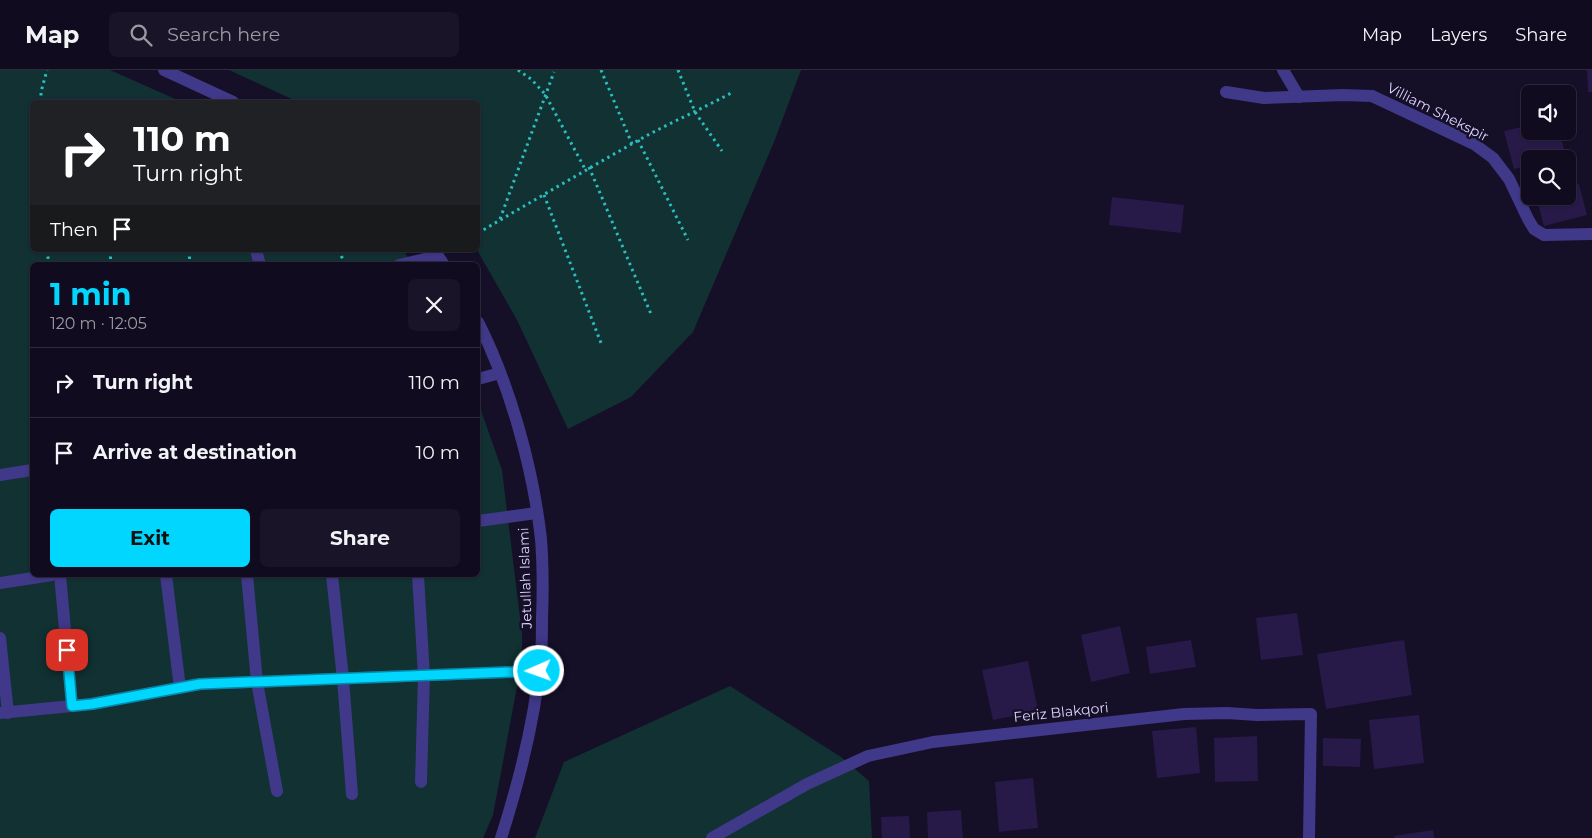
<!DOCTYPE html>
<html lang="en">
<head>
<meta charset="utf-8">
<style>
	body { margin:0; font-family:Montserrat,sans-serif; background:#191427; color:#f1f3f6; height:100vh; display:flex; flex-direction:column; font-size:19px; white-space:nowrap }
	* { box-sizing:border-box; margin:0 }
	p { font-size:16px; color:#9c9ba4 }
	.icon { flex:none; width:28px; height:28px; fill:none; stroke:currentColor; stroke-width:2; stroke-linecap:round; stroke-linejoin:round }
	.map { position:relative; flex:1; overflow:hidden }
	.details { position:absolute; left:30px; top:192px; width:450px; height:315px; display:flex; flex-direction:column; background:#100b1e; border-radius:8px; box-shadow:0 1px 4px #0004,0 0 0 1px #302b3c }
	.details>* { flex:none }
	.banner { position:absolute; left:30px; top:30px; width:450px; height:152px; border-radius:8px; box-shadow:0 1px 4px #0004,0 0 0 1px #302b3c; background:#202124; color:#fff; overflow:hidden }
	.fabs { position:absolute; left:1521px; top:15px; display:grid; gap:10px }
	.fabs a { display:grid; place-items:center; width:55px; height:55px; border-radius:8px; background:#100b1e; box-shadow:0 1px 4px #0004,0 0 0 1px #302b3c; font-size:25px }
	.pin { position:absolute; display:grid; place-items:center; width:42px; height:42px; color:#fff; margin:-21px; border-radius:10px; box-shadow:0 2px 8px #0006 }
	.me { position:absolute; width:55px; margin:-28px; rotate:268deg; stroke-linejoin:round; filter:drop-shadow(0 0 4px #0008) }
	.turn { display:flex; align-items:center; gap:18px; height:105px; padding:0 20px; font-size:22px }
	.turn .icon { width:65px; height:65px; stroke-width:2.5 }
	.turn b { display:block; font-size:35px; line-height:42px }
	.then { display:flex; align-items:center; height:48px; padding:0 20px; background:#0003; gap:10px; font-size:19px }
	.round { display:grid; place-items:center; flex:none; width:52px; height:52px; border-radius:8px; background:#191427 }
	.overview { display:flex; align-items:center; justify-content:space-between; height:85px; padding:0 20px }
	h1 { font-size:30px; font-weight:700; line-height:38px; color:#01d6ff }
	.button { display:flex; gap:10px; margin-top:auto; padding:10px 20px }
	.button a { flex:1; height:58px; border-radius:8px; background:#01d6ff; color:#111; font-size:20px; font-weight:700; line-height:58px; text-align:center }
	.button a+a { background:#191427; color:#f1f3f6 }
	ul { padding:0; list-style:none }
	li { display:flex; align-items:center; gap:15px; height:70px; padding:0 20px; border-top:1px solid #302b3c }
	li div { flex:1 }
	li b { display:block; font-size:19px }
	li em { font-style:normal }
	header { display:flex; align-items:center; gap:30px; box-sizing:border-box; height:70px; padding:0 25px; background:#100b1e; border-bottom:1px solid #302b3c }
	header strong { font-size:24px }
	nav { display:flex; gap:28px; margin-inline-start:auto; font-size:18px }
	.search { width:350px; height:45px; background:#191427; display:flex; align-items:center; gap:12px; box-sizing:border-box; padding:0 18px; border-radius:8px; color:#9c9ba4; font-size:19px }
	.map>svg:first-child { display:block }
</style>
</head>
<body>
<header>
<strong>Map</strong>
<div class="search"><svg class="icon" aria-label="search" viewBox="0 0 24 24"><circle cx="10" cy="10" r="6"/><path d="M15 15l6 6"/></svg>Search here</div>
<nav><a>Map</a><a>Layers</a><a>Share</a></nav>
</header>
<div class="map">
<svg width="1592" height="768" viewBox="0 0 1592 768">
	<rect width="100%" height="100%" fill="#150f28"/>
	<g fill="#113132">
		<path d="M0,0H110L182,32H32V180H403L413,195H32V505H478V332L502,400L522,564V590L493,745L483,768H0Z"/>
		<path d="M229,0H801L774,72L693,262L631,327L568,359L517,250L477,180L478,32H298Z"/>
		<path d="M730,616L841,687L869,711L872,768H535L564,692Z"/>
	</g>
	<g fill="#271a49">
		<path d="M1587,0H1592V22H1588Z"/>
		<path d="M1530,55V61H1559L1566,86L1556,89H1530V95L1514,99L1504,61Z"/>
		<path d="M1579,114L1587,145L1544,156L1536,126H1568V117Z"/>
		<path d="M1112,127L1184,135L1181,163L1109,155Z"/>
		<path d="M1297,543L1303,585L1261,590L1256,548Z"/>
		<path d="M1120,556L1130,603L1091,612L1081,565Z"/>
		<path d="M1191,570L1196,597L1150,604L1146,577Z"/>
		<path d="M1404,570L1412,625L1326,639L1317,584Z"/>
		<path d="M1028,591L1038,641L993,650L982,600Z"/>
		<path d="M1419,645L1424,693L1374,699L1369,650Z"/>
		<path d="M1196,657L1200,703L1157,708L1152,661Z"/>
		<path d="M1257,666L1258,711L1215,712L1214,668Z"/>
		<path d="M1323,668L1361,669L1360,697L1323,696Z"/>
		<path d="M1033,708L1038,758L999,762L995,712Z"/>
		<path d="M961,740L963,768H928L927,742Z"/>
		<path d="M909,746L910,768H882L881,747Z"/>
		<path d="M1433,760L1434,768H1395L1394,766Z"/>
	</g>
	<g fill="none" stroke-linecap="round" stroke-linejoin="round">
		<g stroke="#2bbdbe" stroke-width="3" stroke-dasharray="2.5 4" stroke-linecap="butt">
			<path d="M518,0L531,9L545,24L585,99"/>
			<path d="M601,0L632,74"/>
			<path d="M678,0L695,42L722,81"/>
			<path d="M41,32V22L47,0"/>
			<path d="M638,70L688,170"/>
			<path d="M589,97L651,244"/>
			<path d="M544,125L601,273"/>
			<path d="M500,149L554,2"/>
			<path d="M478,163C531,132 584,101 637,71C669,53 702,39 733,22"/>
			<path d="M47,180L49,195"/>
			<path d="M110,180L111,195"/>
			<path d="M189,180L190,195"/>
			<path d="M339,180L345,195"/>
		</g>
		<g stroke="#403888" stroke-width="12">
			<path d="M1283,0L1299,27"/>
			<path d="M1226,22L1264,28L1343,25L1372,26"/>
			<path d="M256,180L260,195"/>
			<path d="M399,195L438,186"/>
			<path d="M478,309L500,303"/>
			<path d="M0,405L32,400"/>
			<path d="M478,451L536,443"/>
			<path d="M60,505L72,636"/>
			<path d="M166,505L180,618"/>
			<path d="M247,505L257,612L277,721"/>
			<path d="M332,505L343,609L352,724"/>
			<path d="M418,505L424,606L421,712"/>
			<path d="M0,513L52,505"/>
			<path d="M0,568L8,643"/>
			<path d="M0,643L92,634L200,614L539,601"/>
		</g>
		<g stroke="#403888" stroke-width="12">
			<path d="M164,0L233,32"/>
			<path d="M1372,26L1474,74L1493,88L1509,109L1528,149L1534,159L1544,165L1592,164"/>
			<path d="M434,180L444,195"/>
			<path d="M478,252C510,315 533,398 541,469C543,495 543,523 542,549C542,561 542,574 541,587C535,648 520,709 501,768"/>
			<path d="M712,768L807,714L868,686L933,672L1184,644L1227,643L1257,645L1311,644L1309,768"/>
		</g>
	</g>
	<g fill="none" stroke-linecap="round" stroke-linejoin="round">
		<g stroke="#018ba6" stroke-width="12">
			<path id="route" d="M67,580L72,636L92,634L200,614L539,601"/>
		</g>
		<use href="#route" stroke="#01d6ff" stroke-width="9"/>
	</g>
	<g text-anchor="middle" stroke-width="5" stroke-linejoin="round" paint-order="stroke">
		<g font-size="14" fill="#ddd5ff" stroke="#150f28">
			<text transform="translate(1438 42) rotate(27)" y="5">Villiam Shekspir</text>
			<text transform="translate(525 508) rotate(-92)" y="5">Jetullah Islami</text>
			<text transform="translate(1061 642) rotate(-6)" y="5">Feriz Blakqori</text>
		</g>
	</g>
</svg>
<div class="fabs">
<a><svg class="icon" aria-label="sound" viewBox="0 0 24 24"><path d="M4 9h4l5-4v14l-5-4H4zM17 9q2 3 0 6"/></svg></a>
<a><svg class="icon" aria-label="search" viewBox="0 0 24 24"><circle cx="10" cy="10" r="6"/><path d="M15 15l6 6"/></svg></a>
</div>
<div class="pin" style="left:67px;top:580px;background:#d93025"><svg class="icon" aria-label="arrive" viewBox="0 0 24 24"><path d="M6 21V4h12l-3 4 3 4H6"/></svg></div>
<svg class="me" style="left:539px;top:601px" viewBox="-20 -20 40 40"><circle r="17" fill="#01d6ff" stroke="#fff" stroke-width="3"/><path d="M0-11L8 9 0 5-8 9z" fill="#fff"/></svg>
<div class="banner">
<div class="turn"><svg class="icon" aria-label="right" viewBox="0 0 24 24"><path d="M7 20v-9h11M14 6l5 5-5 5"/></svg><div><b>110 m</b>Turn right</div></div>
<div class="then">Then<svg class="icon" aria-label="arrive" viewBox="0 0 24 24"><path d="M6 21V4h12l-3 4 3 4H6"/></svg></div>
</div>
<section class="details">
<div class="overview"><div><h1>1 min</h1><p>120 m · 12:05</p></div><a class="round"><svg class="icon" aria-label="close" viewBox="0 0 24 24"><path d="M6 6l12 12M18 6L6 18"/></svg></a></div>
<ul>
<li><svg class="icon" aria-label="right" viewBox="0 0 24 24"><path d="M7 20v-9h11M14 6l5 5-5 5"/></svg><div><b>Turn right</b></div><em>110 m</em></li>
<li><svg class="icon" aria-label="arrive" viewBox="0 0 24 24"><path d="M6 21V4h12l-3 4 3 4H6"/></svg><div><b>Arrive at destination</b></div><em>10 m</em></li>
</ul>
<div class="button"><a>Exit</a><a>Share</a></div>
</section>
</div>
</body>
</html>
